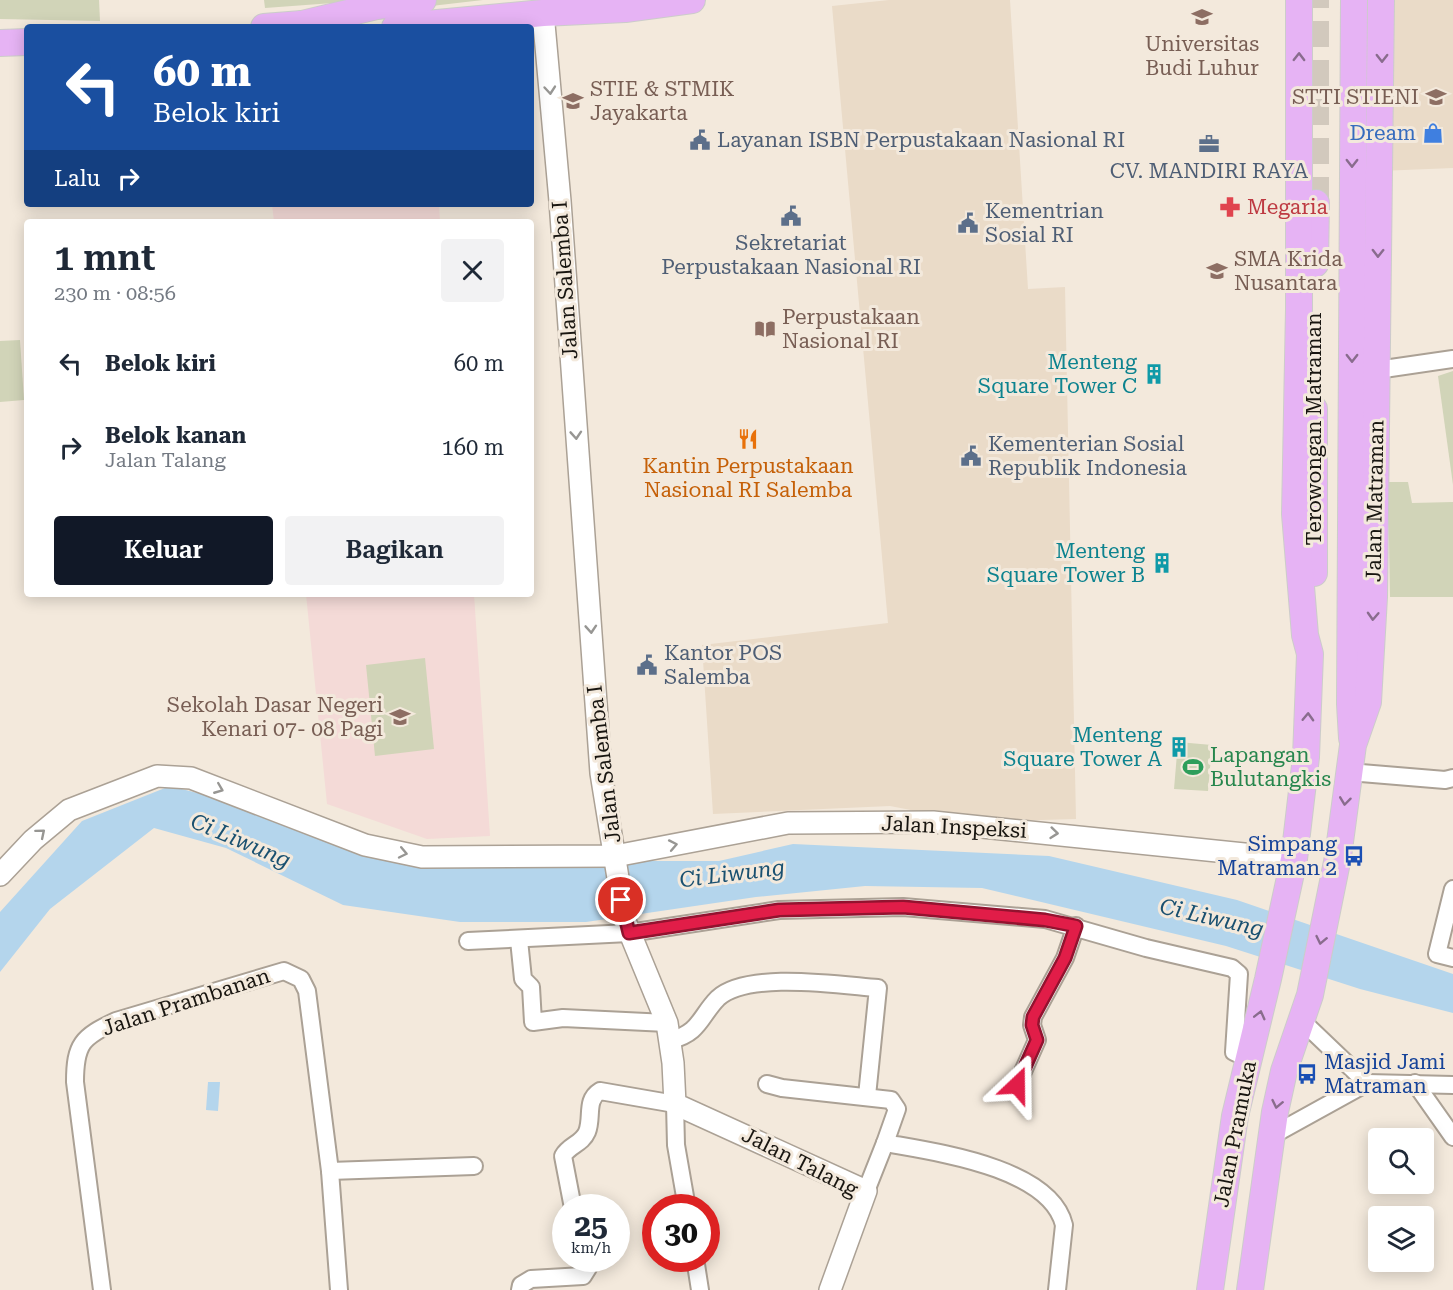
<!DOCTYPE html>
<html lang="id">
<head>
<meta charset="utf-8">
<style>
	body { margin:0; font-family:"Roboto Serif",serif; background:#f2f2f3; color:#1f2937; height:100vh; display:flex; flex-direction:column; font-size:22px; white-space:nowrap }
	* { box-sizing:border-box; margin:0 }
	p { font-size:20px; color:#747a83 }
	.icon { flex:none; width:33px; height:33px; fill:none; stroke:currentColor; stroke-width:2; stroke-linecap:round; stroke-linejoin:round }
	.map { position:relative; flex:1; overflow:hidden }
	.side { position:absolute; left:24px; top:219px; width:510px; height:378px; display:flex; flex-direction:column; background:#fff; border-radius:6px; box-shadow:0 3px 15px #0003 }
	.side>* { flex:none }
	.hud { position:absolute; left:24px; top:24px; width:510px; height:183px; border-radius:6px; box-shadow:0 3px 15px #0003; background:#1a4fa0; color:#fff; overflow:hidden }
	.tools { position:absolute; left:1368px; top:1128px; display:grid; gap:12px }
	.tools a { display:grid; place-items:center; width:66px; height:66px; border-radius:6px; background:#fff; box-shadow:0 3px 15px #0003; font-size:30px }
	.speed { position:absolute; left:552px; top:1194px; display:flex; gap:12px; font-size:30px; font-weight:700; text-align:center }
	.speed>* { display:grid; place-content:center; width:78px; height:78px; border-radius:50%; background:#fff; box-shadow:0 3px 15px #0003; line-height:1 }
	.speed small { font-size:15px; font-weight:400 }
	.speed .limit { border:9px solid #d22; background:#fff; color:#111 }
	.pin { position:absolute; display:grid; place-items:center; width:51px; height:51px; color:#fff; margin:-26px; border:3px solid #fff; border-radius:50%; box-shadow:0 2px 6px #0007 }
	.me { position:absolute; width:66px; margin:-33px; rotate:23deg; stroke-linejoin:round; filter:drop-shadow(0 0 4px #0008) }
	.turn { display:flex; align-items:center; gap:21px; height:126px; padding:0 30px; font-size:27px }
	.turn .icon { width:78px; height:78px; stroke-width:2.5 }
	.turn b { display:block; font-size:42px; line-height:51px }
	.then { display:flex; align-items:center; height:57px; padding:0 30px; background:#0003; gap:12px; font-size:22px }
	.round { display:grid; place-items:center; flex:none; width:63px; height:63px; border-radius:6px; background:#f2f2f3 }
	.summary { display:flex; align-items:center; justify-content:space-between; height:102px; padding:0 30px }
	h1 { font-size:36px; font-weight:600; line-height:45px }
	.action { display:flex; gap:12px; margin-top:auto; padding:12px 30px }
	.action a { flex:1; height:69px; border-radius:6px; background:#111827; color:#fff; font-size:24px; font-weight:600; line-height:69px; text-align:center }
	.action a+a { background:#f2f2f3; color:#1f2937 }
	ul { padding:0; list-style:none }
	li { display:flex; align-items:center; gap:18px; height:84px; padding:0 30px }
	li div { flex:1 }
	li b { display:block; font-size:22px }
	li em { font-style:normal }
	.map>svg:first-child { display:block }
</style>
</head>
<body>
<div class="map">
<svg width="1453" height="1290" viewBox="0 0 1453 1290">
	<rect width="100%" height="100%" fill="#f3e9dc"/>
	<g fill="#eadbc8">
		<path d="M889,0H1010L1028,289L1065,287L1076,819L973,822L890,806L713,814L702,645L888,623L832,6Z"/>
		<path d="M1381,0H1453V168L1380,171Z"/>
	</g>
	<g fill="#f4dad7">
		<path d="M272,204H439L440,222H274Z"/>
		<path d="M306,594H474L490,836L427,839L327,804Z"/>
	</g>
	<g fill="#d1d4b8">
		<path d="M0,0H99L100,21L0,19Z"/>
		<path d="M264,0H483L414,8L333,3L265,8Z"/>
		<path d="M20,340L24,400L0,402V341Z"/>
		<path d="M1453,371V485L1438,376Z"/>
		<path d="M1388,482H1408L1412,503L1453,502V597H1390Z"/>
		<path d="M425,658L434,749L375,756L366,665Z"/>
		<path d="M1178,742L1212,745L1208,791L1174,789Z"/>
	</g>
	<g fill="#b4d5ec">
		<path d="M170,786L268,811L361,852L582,861H719L793,844L1049,856L1237,900L1453,974V1013L1360,989L1226,946L982,888L865,886L756,897L586,922H460L343,905L226,848L154,828L50,909L0,972V912L82,821Z"/>
		<path d="M208,1082H220L218,1111L206,1110Z"/>
	</g>
	<g fill="none" stroke-linecap="round" stroke-linejoin="round">
		<path stroke="#d2c9bd" stroke-width="26" stroke-dasharray="26 13" stroke-linecap="butt" d="M1316,203V0"/>
		<g stroke="#aba195" stroke-width="20">
			<g id="minor">
				<path d="M1377,370L1453,359"/>
				<path d="M1349,772L1445,780L1453,778"/>
				<path d="M1453,889L1437,954L1453,958"/>
				<path d="M519,940L523,979L531,987L533,1022L563,1018L667,1023"/>
				<path d="M468,941L629,933L779,910L903,907L1045,919L1146,948L1232,968L1239,974L1234,1052L1249,1059"/>
				<path d="M1301,1020L1367,1083"/>
				<path d="M671,1040C700,1033 700,1016 718,998C747,971 839,985 878,988L867,1096"/>
				<path d="M1415,1083L1453,1137"/>
				<path d="M767,1084L782,1088L891,1100L897,1109L885,1143"/>
				<path d="M1017,1085L1037,1040L1032,1025L1033,1017L1065,958L1076,926"/>
				<path d="M1271,1136L1367,1083L1453,1085"/>
				<path d="M330,1171L474,1166"/>
				<path d="M866,1191L885,1143C934,1152 1050,1167 1064,1225L1057,1290"/>
				<path d="M573,1208L563,1156C569,1145 582,1144 587,1132C593,1117 585,1100 600,1091L675,1104L676,1145L687,1208"/>
				<path d="M695,1258L700,1290"/>
				<path d="M102,1290L75,1082C75,1044 82,1037 116,1021L284,971L301,979L307,991L330,1171L339,1290"/>
				<path d="M520,1290L521,1285L531,1279L583,1276L588,1268L585,1258"/>
			</g>
		</g>
		<g stroke="#aba195" stroke-width="24">
			<g id="tertiary">
				<path d="M543,13L560,201L601,773L625,921L667,1023L673,1063L675,1104L866,1191L830,1290"/>
				<path d="M0,875L33,840L69,810L157,776L191,778L365,845L422,857L615,856L788,823L933,822L1294,859"/>
			</g>
		</g>
		<g stroke="#ccccca" stroke-width="28">
			<g id="primary">
				<path d="M302,24L377,6L423,0"/>
				<path d="M264,27L302,24L320,26"/>
				<path d="M395,27L543,13L625,9L692,0"/>
				<path d="M0,43L27,42"/>
				<path d="M1315,264L1316,203"/>
				<path d="M1314,573V409"/>
				<path d="M1352,738L1350,704L1354,0"/>
				<path d="M1210,1290L1235,1116L1268,979L1294,859L1306,757L1310,654L1305,635L1295,514L1299,309V0"/>
				<path d="M1250,1290L1275,1112L1284,1071L1310,995L1338,857L1353,745L1368,702L1374,597L1381,0"/>
			</g>
		</g>
		<use href="#minor" stroke="#fff" stroke-width="16"/>
		<use href="#tertiary" stroke="#fff" stroke-width="21"/>
		<use href="#primary" stroke="#e6b3f4" stroke-width="26"/>
	</g>
	<defs><path id="oneway-chevron" d="M-2-3.5L2.5 0L-2 3.5" fill="none" stroke-width="1.6" stroke-linecap="round" stroke-linejoin="round" transform="scale(1.5)"/></defs>
	<g stroke="#896c8d">
		<use href="#oneway-chevron" transform="translate(1299 57) rotate(-89)"/>
		<use href="#oneway-chevron" transform="translate(1382 58) rotate(90)"/>
		<use href="#oneway-chevron" transform="translate(1352 163) rotate(90)"/>
		<use href="#oneway-chevron" transform="translate(1378 253) rotate(91)"/>
		<use href="#oneway-chevron" transform="translate(1352 358) rotate(90)"/>
		<use href="#oneway-chevron" transform="translate(1373 616) rotate(93)"/>
		<use href="#oneway-chevron" transform="translate(1308 717) rotate(-88)"/>
		<use href="#oneway-chevron" transform="translate(1345 801) rotate(97)"/>
		<use href="#oneway-chevron" transform="translate(1321 940) rotate(102)"/>
		<use href="#oneway-chevron" transform="translate(1260 1015) rotate(-76)"/>
		<use href="#oneway-chevron" transform="translate(1277 1104) rotate(102)"/>
	</g>
	<g stroke="#979693">
		<use href="#oneway-chevron" transform="translate(550 90) rotate(85)"/>
		<use href="#oneway-chevron" transform="translate(576 435) rotate(86)"/>
		<use href="#oneway-chevron" transform="translate(591 629) rotate(86)"/>
		<use href="#oneway-chevron" transform="translate(219 789) rotate(22)"/>
		<use href="#oneway-chevron" transform="translate(41 833) rotate(-40)"/>
		<use href="#oneway-chevron" transform="translate(1054 833) rotate(6)"/>
		<use href="#oneway-chevron" transform="translate(673 845) rotate(-11)"/>
		<use href="#oneway-chevron" transform="translate(403 853) rotate(12)"/>
	</g>
	<g fill="none" stroke-linecap="round" stroke-linejoin="round">
		<g stroke="#92132f" stroke-width="15">
			<path id="route" d="M621,900L629,933L779,910L903,907L1045,920L1076,926L1065,958L1033,1017L1032,1025L1037,1040L1017,1085"/>
		</g>
		<use href="#route" stroke="#e11d48" stroke-width="10"/>
	</g>
	<defs>
		<g id="university-bare" transform="scale(1.62)"><path d="M0-5L7-2L0 1L-7-2ZM-4 1L0 2.5L4 1V4Q0 6-4 4Z" fill="#8d6e63" stroke="#f3e9dc" stroke-width="2.5" paint-order="stroke"/></g>
		<g id="shop-bare" transform="scale(1.62)"><path d="M-5-2.5h2.3a2.7 3.5 0 0 1 5.4 0H5L5.5 6h-11ZM-1.5-2.5h3a1.5 2.3 0 0 0-3 0Z" fill="#3f7fe0" stroke="#f3e9dc" stroke-width="2.5" paint-order="stroke"/></g>
		<g id="civic-bare" transform="scale(1.62)"><path d="M-.6-6.5H3V-4.5H.6V-3L4-1V1h2V6H-6V1h2V-1L-.6-3ZM-1.2 2.5V6h2.4V2.5Z" fill="#5c6f8a" stroke="#f3e9dc" stroke-width="2.5" paint-order="stroke"/></g>
		<g id="office-bare" transform="scale(1.62)"><path d="M-6-3h4V-5.5h4V-3h4V5H-6ZM-1-4.5V-3h2v-1.5ZM-6 0V1H6V0Z" fill="#5c6f8a" stroke="#f3e9dc" stroke-width="2.5" paint-order="stroke"/></g>
		<g id="pharmacy-bare" transform="scale(1.62)"><path d="M-2-6h4v4h4v4h-4v4h-4v-4h-4v-4h4Z" fill="#e0444e" stroke="#f3e9dc" stroke-width="2.5" paint-order="stroke"/></g>
		<g id="school-bare" transform="scale(1.62)"><path d="M0-5L7-2L0 1L-7-2ZM-4 1L0 2.5L4 1V4Q0 6-4 4Z" fill="#8d6e63" stroke="#f3e9dc" stroke-width="2.5" paint-order="stroke"/></g>
		<g id="library-bare" transform="scale(1.62)"><path d="M-6-4Q-3-5.5-.7-3.5V5Q-3 3-6 4ZM6-4Q3-5.5 .7-3.5V5Q3 3 6 4Z" fill="#8d6e63" stroke="#f3e9dc" stroke-width="2.5" paint-order="stroke"/></g>
		<g id="building-bare" transform="scale(1.62)"><path d="M-4-6H4V6H1V3H-1V6H-4ZM-2.5-4.3h1.7v1.8h-1.7ZM.8-4.3h1.7v1.8H.8ZM-2.5-1h1.7V.8h-1.7ZM.8-1h1.7V.8H.8Z" fill="#0f9aa8" stroke="#f3e9dc" stroke-width="2.5" paint-order="stroke"/></g>
		<g id="restaurant-bare" transform="scale(1.62)"><path d="M-5-6h1v4h1v-4h1v4h1v-4h1v5L-1.5 .5V6h-2V.5L-5-1ZM5-6V6H3V1.5H1.5Q1.5-4 5-6Z" fill="#e8710a" stroke="#f3e9dc" stroke-width="2.5" paint-order="stroke"/></g>
		<g id="stadium-bare" transform="scale(1.62)"><path d="M0-5a6.5 5 0 1 0 0 10a6.5 5 0 1 0 0-10ZM-3.5-1.8h7v3.6h-7Z" fill="#2e9e5b" stroke="#f3e9dc" stroke-width="2.5" paint-order="stroke"/></g>
		<g id="bus-bare" transform="scale(1.62)"><path d="M-5-6H5V4H4V6H2V4H-2V6H-4V4H-5ZM-3.5-4V0h7V-4ZM-3.5 1.2v1.5H-2V1.2ZM2 1.2v1.5H3.5V1.2Z" fill="#1a4fb4" stroke="#f3e9dc" stroke-width="2.5" paint-order="stroke"/></g>
	</defs>
	<g fill-rule="evenodd">
		<use href="#university-bare" x="1202" y="17"/>
		<use href="#university-bare" x="1436" y="97"/>
		<use href="#university-bare" x="573" y="101"/>
		<use href="#shop-bare" x="1433" y="133"/>
		<use href="#civic-bare" x="700" y="140"/>
		<use href="#office-bare" x="1209" y="144"/>
		<use href="#pharmacy-bare" x="1230" y="207"/>
		<use href="#civic-bare" x="791" y="216"/>
		<use href="#civic-bare" x="968" y="223"/>
		<use href="#school-bare" x="1217" y="271"/>
		<use href="#library-bare" x="765" y="329"/>
		<use href="#building-bare" x="1154" y="374"/>
		<use href="#restaurant-bare" x="748" y="439"/>
		<use href="#civic-bare" x="971" y="456"/>
		<use href="#building-bare" x="1162" y="563"/>
		<use href="#civic-bare" x="647" y="665"/>
		<use href="#school-bare" x="400" y="717"/>
		<use href="#building-bare" x="1179" y="747"/>
		<use href="#stadium-bare" x="1193" y="767"/>
		<use href="#bus-bare" x="1354" y="856"/>
		<use href="#bus-bare" x="1307" y="1074"/>
	</g>
	<g text-anchor="middle" stroke-width="6" stroke-linejoin="round" paint-order="stroke">
		<g font-size="21" fill="#785e54" stroke="#f3e9dc" text-anchor="start">
			<text x="1202" y="51" text-anchor="middle">Universitas<tspan x="1202" dy="24">Budi Luhur</tspan></text>
			<text x="590" y="96">STIE &amp; STMIK<tspan x="590" dy="24">Jayakarta</tspan></text>
			<text x="1419" y="104" text-anchor="end">STTI STIENI</text>
			<text x="1234" y="266">SMA Krida<tspan x="1234" dy="24">Nusantara</tspan></text>
			<text x="782" y="324">Perpustakaan<tspan x="782" dy="24">Nasional RI</tspan></text>
			<text x="383" y="712" text-anchor="end">Sekolah Dasar Negeri<tspan x="383" dy="24">Kenari 07- 08 Pagi</tspan></text>
		</g>
		<g font-size="21" fill="#366cbe" stroke="#f3e9dc" text-anchor="end">
			<text x="1416" y="140">Dream</text>
		</g>
		<g font-size="21" fill="#4e5e75" stroke="#f3e9dc" text-anchor="start">
			<text x="717" y="147">Layanan ISBN Perpustakaan Nasional RI</text>
			<text x="1209" y="178" text-anchor="middle">CV. MANDIRI RAYA</text>
			<text x="985" y="218">Kementrian<tspan x="985" dy="24">Sosial RI</tspan></text>
			<text x="791" y="250" text-anchor="middle">Sekretariat<tspan x="791" dy="24">Perpustakaan Nasional RI</tspan></text>
			<text x="988" y="451">Kementerian Sosial<tspan x="988" dy="24">Republik Indonesia</tspan></text>
			<text x="664" y="660">Kantor POS<tspan x="664" dy="24">Salemba</tspan></text>
		</g>
		<g font-size="21" fill="#be3a42" stroke="#f3e9dc" text-anchor="start">
			<text x="1247" y="214">Megaria</text>
		</g>
		<g font-size="21" fill="#181510" stroke="#f3e9dc">
			<text transform="translate(565 280) rotate(-94)" y="7">Jalan Salemba I</text>
			<text transform="translate(1314 429) rotate(-90)" y="7">Terowongan Matraman</text>
			<text transform="translate(1375 501) rotate(-89)" y="7">Jalan Matraman</text>
			<text transform="translate(604 764) rotate(-97)" y="7">Jalan Salemba I</text>
			<text transform="translate(954 827) rotate(3)" y="7">Jalan Inspeksi</text>
			<text transform="translate(186 1002) rotate(-18)" y="7">Jalan Prambanan</text>
			<text transform="translate(1235 1134) rotate(-79)" y="7">Jalan Pramuka</text>
			<text transform="translate(800 1162) rotate(27)" y="7">Jalan Talang</text>
		</g>
		<g font-size="21" fill="#0d838f" stroke="#f3e9dc" text-anchor="end">
			<text x="1137" y="369">Menteng<tspan x="1137" dy="24">Square Tower C</tspan></text>
			<text x="1145" y="558">Menteng<tspan x="1145" dy="24">Square Tower B</tspan></text>
			<text x="1162" y="742">Menteng<tspan x="1162" dy="24">Square Tower A</tspan></text>
		</g>
		<g font-size="21" fill="#c56008" stroke="#f3e9dc">
			<text x="748" y="473">Kantin Perpustakaan<tspan x="748" dy="24">Nasional RI Salemba</tspan></text>
		</g>
		<g font-size="21" fill="#27864d" stroke="#f3e9dc" text-anchor="start">
			<text x="1210" y="762">Lapangan<tspan x="1210" dy="24">Bulutangkis</tspan></text>
		</g>
		<g font-size="21" fill="#164399" stroke="#f3e9dc" text-anchor="end">
			<text x="1337" y="851">Simpang<tspan x="1337" dy="24">Matraman 2</tspan></text>
			<text x="1324" y="1069" text-anchor="start">Masjid Jami<tspan x="1324" dy="24">Matraman</tspan></text>
		</g>
		<g font-size="22" font-style="italic" fill="#195070" stroke="#f3e9dc">
			<text transform="translate(241 840) rotate(23)" y="8">Ci Liwung</text>
			<text transform="translate(732 873) rotate(-7)" y="8">Ci Liwung</text>
			<text transform="translate(1212 917) rotate(13)" y="8">Ci Liwung</text>
		</g>
	</g>
</svg>
<div class="tools">
<a><svg class="icon" aria-label="search" viewBox="0 0 24 24"><circle cx="10" cy="10" r="6"/><path d="M15 15l6 6"/></svg></a>
<a><svg class="icon" aria-label="layers" viewBox="0 0 24 24"><path d="M12 4l9 5-9 5-9-5zM3 14l9 5 9-5"/></svg></a>
</div>
<div class="speed"><div>25<small>km/h</small></div><div class="limit">30</div></div>
<div class="pin" style="left:621px;top:900px;background:#d93025"><svg class="icon" aria-label="arrive" viewBox="0 0 24 24"><path d="M6 21V4h12l-3 4 3 4H6"/></svg></div>
<svg class="me" style="left:1017px;top:1085px" viewBox="-20 -20 40 40"><path d="M0-17L14 15 0 8-14 15z" fill="#e11d48" stroke="#fff" stroke-width="4"/></svg>
<div class="hud">
<div class="turn"><svg class="icon" aria-label="left" viewBox="0 0 24 24"><path d="M17 20v-9H6M10 6l-5 5 5 5"/></svg><div><b>60 m</b>Belok kiri</div></div>
<div class="then">Lalu<svg class="icon" aria-label="right" viewBox="0 0 24 24"><path d="M7 20v-9h11M14 6l5 5-5 5"/></svg></div>
</div>
<section class="side">
<div class="summary"><div><h1>1 mnt</h1><p>230 m · 08:56</p></div><a class="round"><svg class="icon" aria-label="close" viewBox="0 0 24 24"><path d="M6 6l12 12M18 6L6 18"/></svg></a></div>
<ul>
<li><svg class="icon" aria-label="left" viewBox="0 0 24 24"><path d="M17 20v-9H6M10 6l-5 5 5 5"/></svg><div><b>Belok kiri</b></div><em>60 m</em></li>
<li><svg class="icon" aria-label="right" viewBox="0 0 24 24"><path d="M7 20v-9h11M14 6l5 5-5 5"/></svg><div><b>Belok kanan</b><p>Jalan Talang</p></div><em>160 m</em></li>
</ul>
<div class="action"><a>Keluar</a><a>Bagikan</a></div>
</section>
</div>
</body>
</html>
